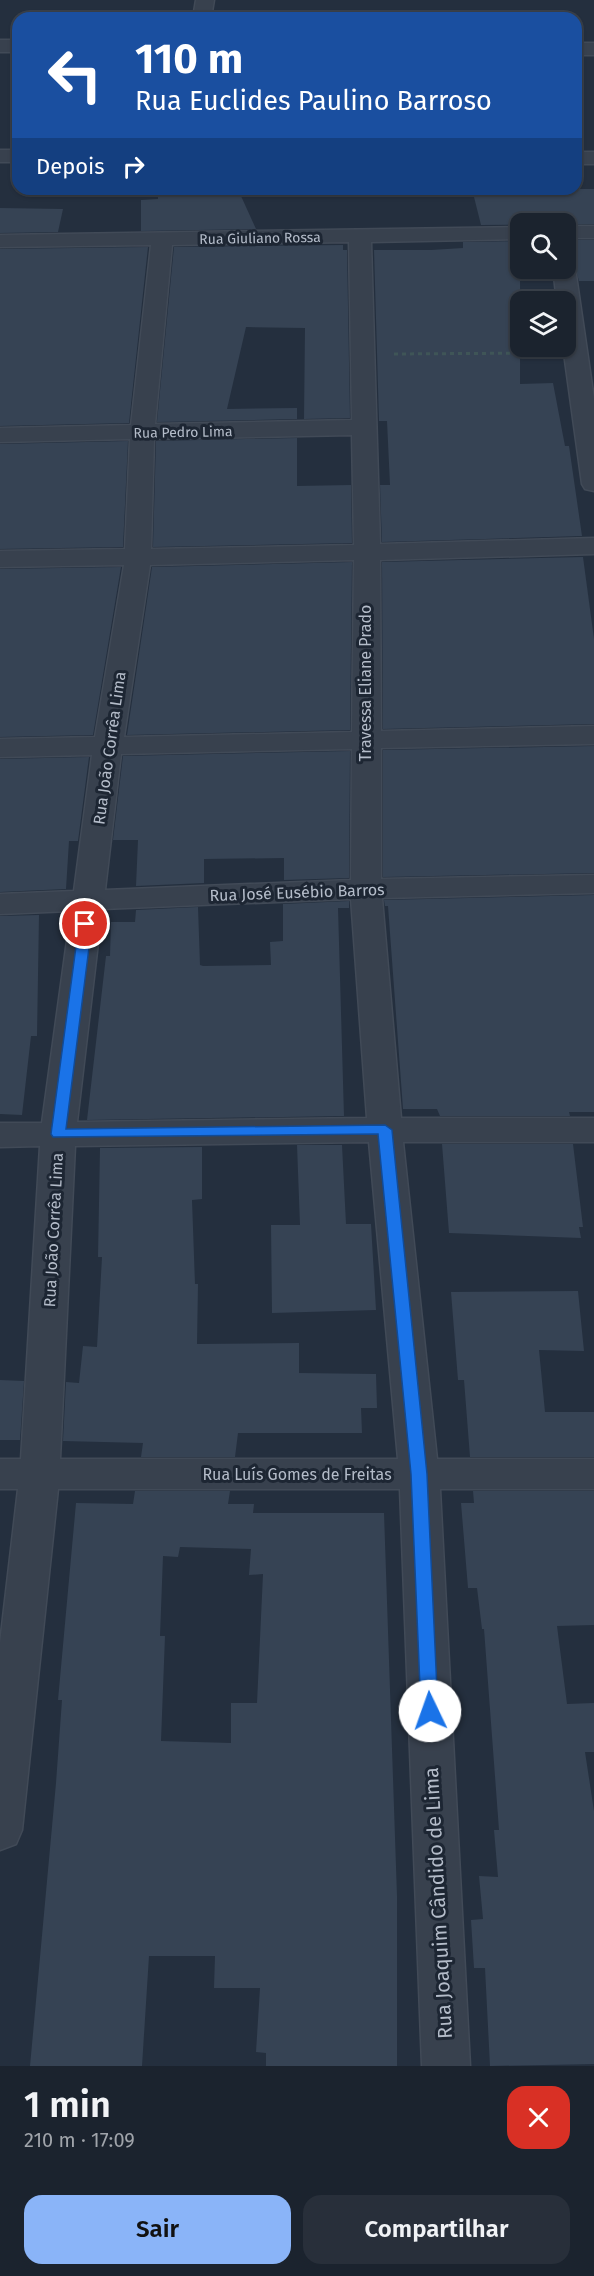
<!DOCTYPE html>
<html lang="pt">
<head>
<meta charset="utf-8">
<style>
	body { margin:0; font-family:"Fira Sans",sans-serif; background:#282f3a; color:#f1f3f6; height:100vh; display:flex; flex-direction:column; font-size:22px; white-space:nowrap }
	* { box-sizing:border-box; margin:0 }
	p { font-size:20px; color:#a0a4aa }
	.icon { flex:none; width:33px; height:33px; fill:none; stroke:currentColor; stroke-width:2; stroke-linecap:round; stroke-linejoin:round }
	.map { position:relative; height:2066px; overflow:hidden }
	.drawer { display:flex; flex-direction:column; background:#1b232e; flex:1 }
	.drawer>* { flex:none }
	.banner { position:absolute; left:12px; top:12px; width:570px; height:183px; border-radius:18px; box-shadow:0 2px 4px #0004,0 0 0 2px #39404a; background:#1a4fa0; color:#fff; overflow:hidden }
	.fabs { position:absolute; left:510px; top:213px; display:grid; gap:12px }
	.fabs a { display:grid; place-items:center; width:66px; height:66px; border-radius:12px; background:#1b232e; box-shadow:0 2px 4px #0004,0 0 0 2px #39404a; font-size:30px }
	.pin { position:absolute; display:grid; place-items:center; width:51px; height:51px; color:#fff; margin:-26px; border:3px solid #fff; border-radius:50%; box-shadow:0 2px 6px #0007 }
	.me { position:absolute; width:66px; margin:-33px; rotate:357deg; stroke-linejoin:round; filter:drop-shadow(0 0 4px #0008) }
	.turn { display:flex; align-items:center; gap:21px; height:126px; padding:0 24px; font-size:27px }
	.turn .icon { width:78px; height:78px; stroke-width:2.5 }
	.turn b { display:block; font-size:42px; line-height:51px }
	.then { display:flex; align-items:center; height:57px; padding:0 24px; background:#0003; gap:12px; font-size:22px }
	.round { display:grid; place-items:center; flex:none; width:63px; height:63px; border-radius:18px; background:#282f3a }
	.headline { display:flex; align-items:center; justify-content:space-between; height:102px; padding:0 24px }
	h1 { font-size:36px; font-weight:600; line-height:45px }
	.action { display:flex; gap:12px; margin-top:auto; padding:12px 24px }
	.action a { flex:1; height:69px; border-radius:18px; background:#8ab4f8; color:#111; font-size:24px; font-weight:600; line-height:69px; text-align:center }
	.action a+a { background:#282f3a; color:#f1f3f6 }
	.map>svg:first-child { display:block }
</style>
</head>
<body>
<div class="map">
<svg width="594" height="2066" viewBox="0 0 594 2066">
	<rect width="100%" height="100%" fill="#242f3e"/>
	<g fill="#364354" fill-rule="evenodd">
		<path d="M472,189H594V224L481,225Z"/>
		<path d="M158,196H241L256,229L141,231V200L158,199Z"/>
		<path d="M0,208L63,209L58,232L0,233Z"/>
		<path d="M566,240H594V281H579L574,262L566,260Z"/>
		<path d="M520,241V268H551L552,281H520V384L553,383L565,446H569L582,536L382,542L380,485H390L387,421H379L374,250H431L463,248V242Z"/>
		<path d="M343,245V250H347L350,418L304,419L305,328L246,327L227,409L297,408V419L157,422L174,247Z"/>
		<path d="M148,247L129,423L0,426V249Z"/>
		<path d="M297,438V486L351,485L352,543L153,547L156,441Z"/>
		<path d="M128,441L123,547L0,549V444Z"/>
		<path d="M583,557L594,639V724L383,729L382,562Z"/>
		<path d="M352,562L350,730L127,735L152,567Z"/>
		<path d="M121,567L93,735L0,737V569Z"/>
		<path d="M594,746V873L383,877V750Z"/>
		<path d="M350,751L349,878L284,880V858L204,859V883L136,886L138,840H113L123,756Z"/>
		<path d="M89,757L78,841H69L66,889L0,892V759Z"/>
		<path d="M594,895V1112H569L570,1116H440L437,1109H403L388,906H385L384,900Z"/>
		<path d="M349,901V908H338L344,1116L87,1120L106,956H110L111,922H135L136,910L198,907L200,965L203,966L271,965L270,942L283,941V904Z"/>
		<path d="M39,915L37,1036H31L22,1115L0,1114V916Z"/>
		<path d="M442,1144H573L583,1227H579L581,1238L449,1233Z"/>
		<path d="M297,1145H342L346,1224H371L376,1310L272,1313L271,1225H300Z"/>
		<path d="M202,1147V1199L192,1200L195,1284H198L197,1344L299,1343V1373L376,1374L377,1408H361L362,1433H238L235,1457H141L143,1443L63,1441L66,1382L79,1383L83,1346L97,1347L102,1257H98L100,1148Z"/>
		<path d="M578,1291L584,1351L539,1350L545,1412H594V1457H470L464,1380H458L451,1292Z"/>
		<path d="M0,1380L24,1381L20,1440H0Z"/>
		<path d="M135,1491H230L228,1504H254L253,1513H384L397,1896V2066H266V2053L256,2052L260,1988H214L215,1956H149L142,2066H30L56,1783L62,1700H58L76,1503L133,1504ZM180,1547L251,1549L249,1575L263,1574L257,1703H231V1743L161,1741L165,1636H160L163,1556L178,1557Z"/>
		<path d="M473,1491H594V1625L557,1626L567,1704L594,1703V1752H585L594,1811V2064L490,2066L485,1968H474L471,1920L483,1919L479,1876L498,1877L494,1830H499L484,1629H482L477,1588H468L461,1503H474Z"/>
	</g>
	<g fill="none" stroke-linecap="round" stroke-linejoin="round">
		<g stroke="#414a57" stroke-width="3">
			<g id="minor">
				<path d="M196,0H214L211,18H193Z"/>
				<rect x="0" y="40" width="18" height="12"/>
				<rect x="576" y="43" width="18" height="12"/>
				<rect x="0" y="150" width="18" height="12"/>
				<rect x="576" y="152" width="18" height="12"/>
				<rect x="566" y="226" width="28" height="12"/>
				<path d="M520,227V239L371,242L380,544L594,538V554L380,560L381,731L594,726V744L381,748V879L594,875V893L382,898L401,1118H594V1142H403L437,1459H594V1489H440L470,2066H422L400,1489H58L22,1830L16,1844L0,1850V1643L18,1489H0V1459H21L40,1146L0,1147V1123H42L71,911L0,914V894L74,891L92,755L0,757V739L95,737L124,565L0,567V551L125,549L130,439L0,442V428L131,425L151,245L0,247V235ZM349,242L352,420L155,424L172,245ZM352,435L354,545L151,549L154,439ZM354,560L352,732L124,737L150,565ZM352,749L351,880L105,890L121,754ZM351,899L367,1118L77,1122L102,909ZM369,1142L398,1459H60L75,1146Z"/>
				<path d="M566,262L572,263L575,268L594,399V491L585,489L582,484L563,346H566V302H557L553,268H566Z"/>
			</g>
		</g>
		<path stroke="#3f5557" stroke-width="3" stroke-dasharray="4 4" stroke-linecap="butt" d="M394,354L543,353"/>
		<use href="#minor" fill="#38414e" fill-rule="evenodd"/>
	</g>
	<path fill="#1a73e8" stroke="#114b97" stroke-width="1.5" d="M85,920L92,924L66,1129L385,1125L392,1130L427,1474L438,1711L436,1716L430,1718L423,1716L421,1711L411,1474L378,1134L53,1137L51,1134L79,924Z"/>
	<g text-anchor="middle" stroke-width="6" stroke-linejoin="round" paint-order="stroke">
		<g font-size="14" fill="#b4bcc9" stroke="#1d2633">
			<text transform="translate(260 238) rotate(-1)" y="5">Rua Giuliano Rossa</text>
			<text transform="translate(183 432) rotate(-1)" y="5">Rua Pedro Lima</text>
		</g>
		<g font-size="16" fill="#b4bcc9" stroke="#1d2633">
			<text transform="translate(365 683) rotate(-90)" y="6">Travessa Eliane Prado</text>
			<text transform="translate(109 748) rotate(-82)" y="6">Rua João Corrêa Lima</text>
			<text transform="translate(297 892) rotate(-2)" y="6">Rua José Eusébio Barros</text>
			<text transform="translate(53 1230) rotate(-87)" y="6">Rua João Corrêa Lima</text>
			<text x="297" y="1480">Rua Luís Gomes de Freitas</text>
		</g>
		<g font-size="20" fill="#b4bcc9" stroke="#1d2633">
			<text transform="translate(438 1903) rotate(-93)" y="7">Rua Joaquim Cândido de Lima</text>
		</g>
	</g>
</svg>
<div class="fabs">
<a><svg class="icon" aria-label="search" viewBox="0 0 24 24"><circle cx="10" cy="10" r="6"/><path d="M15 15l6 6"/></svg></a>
<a><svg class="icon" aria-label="layers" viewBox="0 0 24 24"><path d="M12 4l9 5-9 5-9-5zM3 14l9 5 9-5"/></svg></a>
</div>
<div class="pin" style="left:85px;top:924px;background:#d93025"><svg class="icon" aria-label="arrive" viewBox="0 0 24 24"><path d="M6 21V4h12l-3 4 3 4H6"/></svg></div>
<svg class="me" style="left:430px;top:1711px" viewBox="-20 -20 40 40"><circle r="19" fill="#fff"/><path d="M0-13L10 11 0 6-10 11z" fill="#1a73e8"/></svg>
<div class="banner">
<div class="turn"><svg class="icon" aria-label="left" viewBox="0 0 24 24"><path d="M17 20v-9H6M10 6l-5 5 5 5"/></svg><div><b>110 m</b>Rua Euclides Paulino Barroso</div></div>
<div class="then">Depois<svg class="icon" aria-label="right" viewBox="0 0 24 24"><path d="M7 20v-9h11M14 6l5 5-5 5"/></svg></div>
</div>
</div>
<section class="drawer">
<div class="headline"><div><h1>1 min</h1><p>210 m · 17:09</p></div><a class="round" style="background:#d93025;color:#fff"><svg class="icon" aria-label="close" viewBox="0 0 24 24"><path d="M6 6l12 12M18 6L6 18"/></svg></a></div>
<div class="action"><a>Sair</a><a>Compartilhar</a></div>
</section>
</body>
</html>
